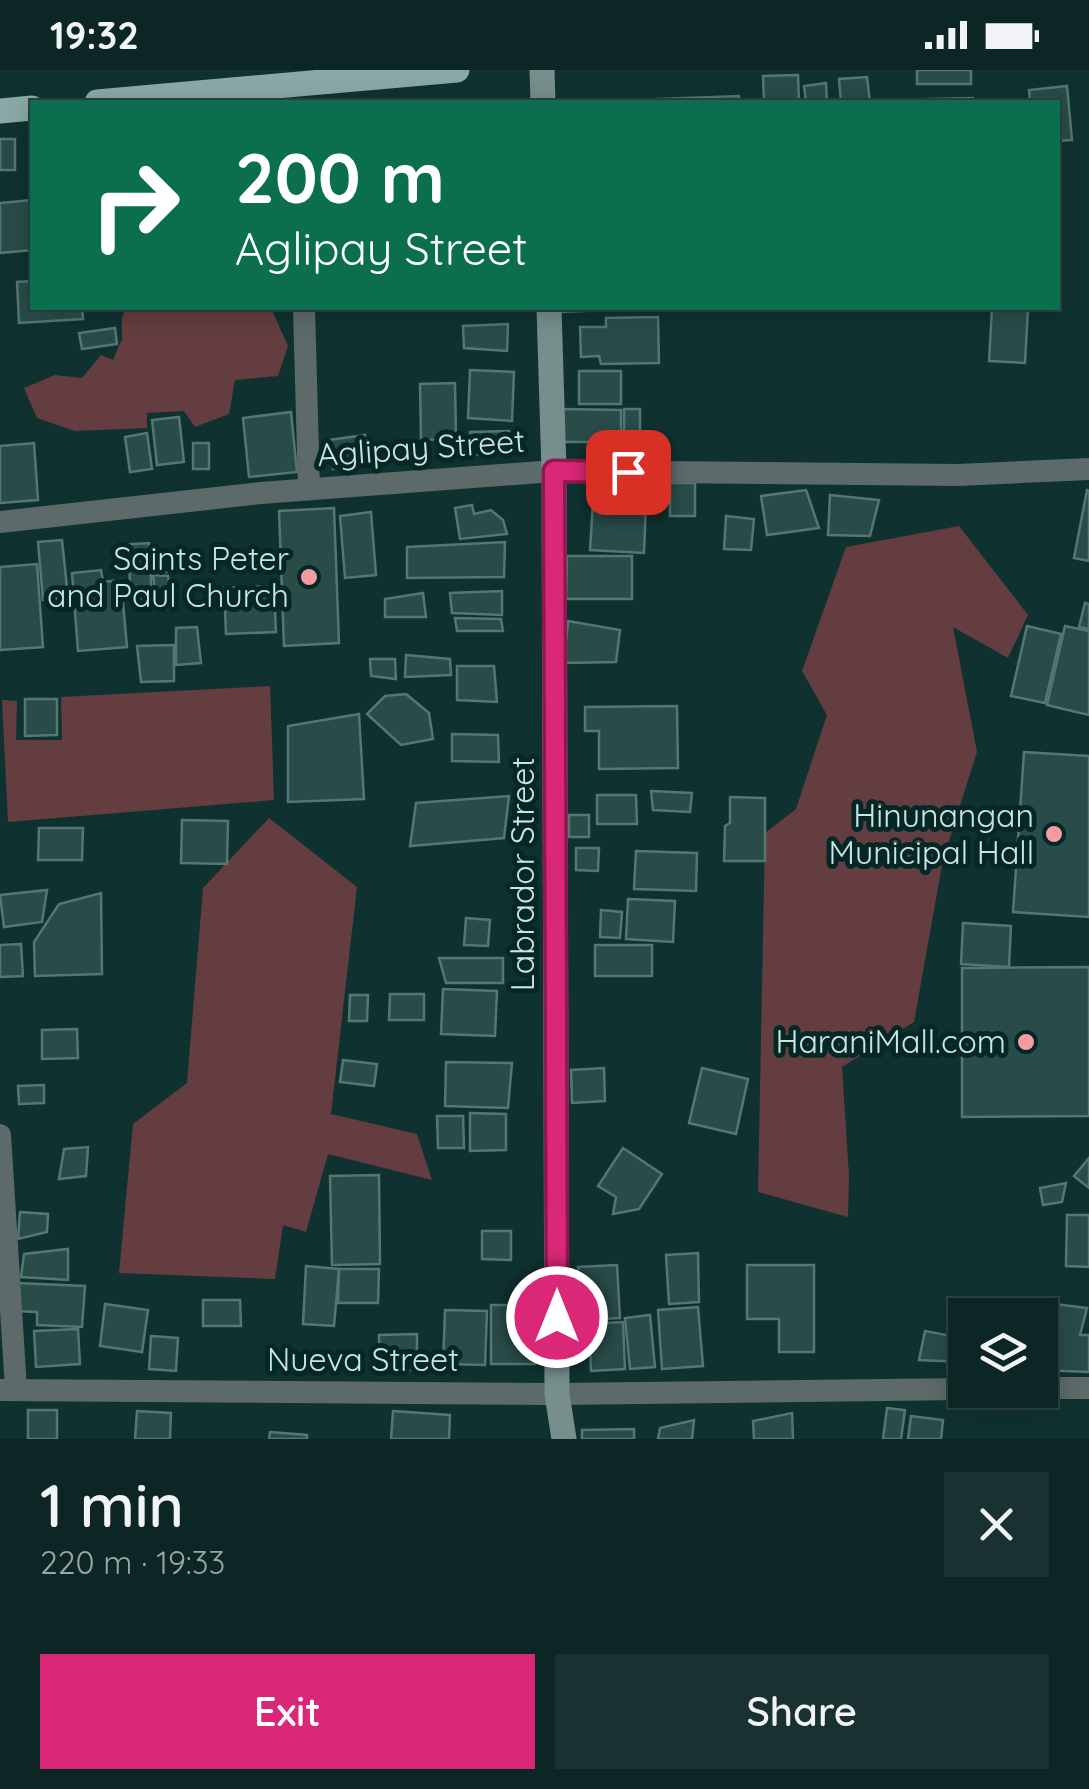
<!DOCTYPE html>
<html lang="en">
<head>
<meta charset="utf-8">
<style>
	body { margin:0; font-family:Quicksand,sans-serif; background:#193231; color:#f1f3f6; height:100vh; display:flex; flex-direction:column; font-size:38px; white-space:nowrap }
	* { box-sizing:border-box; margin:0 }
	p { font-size:32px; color:#9aa5a6 }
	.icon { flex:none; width:55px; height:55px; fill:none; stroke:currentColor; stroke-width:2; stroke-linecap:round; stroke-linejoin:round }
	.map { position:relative; height:1369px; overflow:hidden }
	.details { display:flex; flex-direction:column; background:#0b2624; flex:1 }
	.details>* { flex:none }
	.guide { position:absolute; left:30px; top:30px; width:1030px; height:210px; border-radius:0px; box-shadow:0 5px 25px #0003,0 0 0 2px #2b4341; background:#0b6e4f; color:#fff; overflow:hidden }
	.fabs { position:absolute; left:948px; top:1228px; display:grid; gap:20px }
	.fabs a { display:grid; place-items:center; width:110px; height:110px; border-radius:0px; background:#0b2624; box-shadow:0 5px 25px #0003,0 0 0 2px #2b4341; font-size:50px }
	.pin { position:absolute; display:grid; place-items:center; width:85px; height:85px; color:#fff; margin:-42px; border-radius:20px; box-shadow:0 5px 15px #0006 }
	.me { position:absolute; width:110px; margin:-55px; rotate:0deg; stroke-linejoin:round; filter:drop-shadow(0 0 8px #0008) }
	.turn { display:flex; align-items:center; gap:35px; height:210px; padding:0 40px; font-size:45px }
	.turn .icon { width:130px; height:130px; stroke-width:2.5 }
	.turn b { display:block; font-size:70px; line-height:85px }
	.round { display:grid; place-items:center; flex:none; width:105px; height:105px; border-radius:0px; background:#193231 }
	.overview { display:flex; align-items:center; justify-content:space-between; height:170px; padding:0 40px }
	h1 { font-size:60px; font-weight:600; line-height:75px }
	.action { display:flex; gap:20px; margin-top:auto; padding:20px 40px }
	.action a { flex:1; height:115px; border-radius:0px; background:#db2777; color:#fff; font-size:40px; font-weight:600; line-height:115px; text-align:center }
	.action a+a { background:#193231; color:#f1f3f6 }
	.status { display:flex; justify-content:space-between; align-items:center; height:70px; padding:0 50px; background:#0b2624; direction:ltr }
	.status svg { height:28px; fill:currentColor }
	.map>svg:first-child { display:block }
</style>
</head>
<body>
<div class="status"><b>19:32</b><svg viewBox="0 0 49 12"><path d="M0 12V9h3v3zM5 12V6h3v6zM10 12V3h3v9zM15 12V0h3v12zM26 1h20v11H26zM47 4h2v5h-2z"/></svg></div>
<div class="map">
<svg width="1089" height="1369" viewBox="0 0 1089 1369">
	<rect width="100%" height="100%" fill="#0f3230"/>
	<g fill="#643d40">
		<path d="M126,238H271L288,276L278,306L235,310L229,344L195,357L184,341L147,343V358L75,361L37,348L24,318L55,305L82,308L101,285L113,290L122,269V247Z"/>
		<path d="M959,456L1028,545L1008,588L953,557L977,682L943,790L914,952L842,997L849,1106L848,1147L758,1122L765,763L796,739L827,645L802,601L846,477Z"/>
		<path d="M270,616L274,730L8,752L2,630L17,631L16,670H62L61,627Z"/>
		<path d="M269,748L357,817L331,1044L417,1064L432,1110L328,1084L306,1162L283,1155L275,1209L119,1203L133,1054L187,1013L203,818Z"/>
	</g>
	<g fill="#294c49" stroke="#547774" stroke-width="2.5">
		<rect x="917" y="0" width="54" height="14"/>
		<path d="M798,5L799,32H764L763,6Z"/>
		<path d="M867,7L870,32H841L839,9Z"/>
		<path d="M826,13L827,32H806L804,16Z"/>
		<path d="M1067,16L1072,70L1058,71V32H1030L1029,20Z"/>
		<path d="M739,26V32H574Z"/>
		<path d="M973,28V32H885V30Z"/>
		<rect x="0" y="69" width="15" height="31"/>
		<path d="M31,130L32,180L0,183V133Z"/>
		<path d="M32,211V238H82L83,249L19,253L17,212Z"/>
		<path d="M559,238H607L608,240L559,242Z"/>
		<path d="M992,238H1028L1025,293L989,291Z"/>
		<path d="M658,247L659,293L601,294L599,286L581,287L580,257H606V248Z"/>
		<path d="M508,254L507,281L464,278L463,256Z"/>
		<path d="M115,258L117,274L82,279L79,263Z"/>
		<path d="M470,300L514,302L512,351L468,348Z"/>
		<rect x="579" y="301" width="42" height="33"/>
		<path d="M455,313L456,369L421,370L420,314Z"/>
		<path d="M563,339L621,340V372H563Z"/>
		<rect x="624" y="339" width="16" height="38"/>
		<path d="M291,342L297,402L249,407L243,348Z"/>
		<path d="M179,347L184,392L157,395L152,350Z"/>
		<path d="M509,361L510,384L470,385V362Z"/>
		<path d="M147,363L152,399L130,402L125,367Z"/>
		<path d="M365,365L369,394L333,399L329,370Z"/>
		<path d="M34,373L38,430L0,433V376Z"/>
		<rect x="193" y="373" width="16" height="26"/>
		<rect x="670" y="413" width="25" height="33"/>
		<path d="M806,420L819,458L767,465L761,426Z"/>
		<path d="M1087,420L1089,421V491L1074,488Z"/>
		<path d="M830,425L879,430L870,466L828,465Z"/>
		<path d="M593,431L646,433L644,483L590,480Z"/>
		<path d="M472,435L474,444L491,440L503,450L507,464L460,469L455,438Z"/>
		<path d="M334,438L339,573L284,576L279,441Z"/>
		<path d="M371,442L376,505L345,508L340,446Z"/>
		<path d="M726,446L754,449L751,480L724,479Z"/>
		<path d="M62,470L68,527L43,530L38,472Z"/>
		<path d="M505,472L504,507L407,508V477Z"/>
		<path d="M149,473L152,530L131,531L129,494H118L117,475Z"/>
		<path d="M567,486H632V529H566Z"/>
		<rect x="155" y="488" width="15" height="14"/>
		<path d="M37,494L43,577L0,580V497Z"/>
		<path d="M101,500L103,512L121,510L127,577L78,581L72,503Z"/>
		<path d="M153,505L168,506L170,520H155Z"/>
		<path d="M274,516L276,562L226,564L224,518Z"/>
		<path d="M502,521V545L452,543L450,523Z"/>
		<path d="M173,523L174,539H155L154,524Z"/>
		<path d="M423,523L426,547H385V529Z"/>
		<path d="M1085,533L1089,534V559L1079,557Z"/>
		<path d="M455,548L501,549L503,561H457Z"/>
		<path d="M568,551L620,560L616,592L564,593Z"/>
		<path d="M1027,556L1061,564L1045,633L1011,626Z"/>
		<path d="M1065,556L1089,561V645L1047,635Z"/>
		<path d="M197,557L201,593L176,595V558Z"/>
		<path d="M174,575V611L141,612L137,576Z"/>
		<path d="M406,585L450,589L451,605L405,607Z"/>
		<path d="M370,589H395L396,609L371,606Z"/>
		<path d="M457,596H494L497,632L457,630Z"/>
		<path d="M406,624L429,643L433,669L401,675L367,644L385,626Z"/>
		<path d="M25,629H57V665L25,666Z"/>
		<path d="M677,636L678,698L599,699V661H585V637Z"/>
		<path d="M359,644L364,729L288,732V656Z"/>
		<path d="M452,664L498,665L499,692L452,691Z"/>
		<path d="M1024,682L1089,686V847L1013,842Z"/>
		<path d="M651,721L692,723L690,742L653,740Z"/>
		<path d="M597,725H636L637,754H597Z"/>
		<path d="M509,726L504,768L410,776L416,733Z"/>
		<path d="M730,727L765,728V791H724L725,756L730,753Z"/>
		<rect x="569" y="745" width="20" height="22"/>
		<path d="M182,750L228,751L227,794L181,793Z"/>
		<path d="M39,758H83L82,790H38Z"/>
		<path d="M576,778H599L598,801L576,800Z"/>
		<path d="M636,781L697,783L696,821L634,819Z"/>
		<path d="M47,820L42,852L4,857L0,825Z"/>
		<path d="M101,823L102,904L35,906L34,872L59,834Z"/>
		<path d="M628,829L675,831L673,872L626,869Z"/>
		<path d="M601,840L622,842L620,868L600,867Z"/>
		<path d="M466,848L490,850L488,876L464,875Z"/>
		<path d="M963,853L1011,856L1009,897L961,894Z"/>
		<path d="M21,874L23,906L0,907V875Z"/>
		<rect x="595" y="875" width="57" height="31"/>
		<path d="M439,888H503V913H446Z"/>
		<path d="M1089,897V1046L962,1047V898Z"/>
		<path d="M443,919L497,921L495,966L441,964Z"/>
		<path d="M390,924H424V950H389Z"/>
		<path d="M350,925H368L367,951H349Z"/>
		<path d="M77,959L78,988L42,989V960Z"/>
		<path d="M343,990L377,994L374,1016L340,1012Z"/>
		<path d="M446,992L512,993L508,1038L445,1036Z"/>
		<path d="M604,998L605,1031L572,1033L571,1000Z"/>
		<path d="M702,998L748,1009L736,1064L689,1053Z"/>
		<path d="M44,1015V1033L19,1034L18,1016Z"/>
		<path d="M470,1043L506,1044V1080L470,1081Z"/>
		<path d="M437,1046H463L464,1078H438Z"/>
		<path d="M88,1077L86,1106L59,1109L64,1079Z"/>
		<path d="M623,1078L662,1104L639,1139L613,1144L616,1127L598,1116Z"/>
		<path d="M1089,1088V1118L1074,1106Z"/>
		<path d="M379,1105L380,1194L332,1195L330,1106Z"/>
		<path d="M1066,1113L1062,1132L1043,1135L1040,1118Z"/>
		<path d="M20,1142L48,1144L47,1162L18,1169Z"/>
		<path d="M1067,1145H1089V1197L1066,1196Z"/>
		<path d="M482,1161H511V1190L482,1189Z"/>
		<path d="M68,1179V1210L21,1207L24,1184Z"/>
		<path d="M698,1183L699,1232L669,1234L666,1185Z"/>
		<path d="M617,1195L620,1248L581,1250L578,1197Z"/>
		<path d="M747,1195H814V1282H779V1249H747Z"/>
		<path d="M306,1196L339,1199L334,1256L303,1254Z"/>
		<path d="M339,1199H379L378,1233H338Z"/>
		<path d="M17,1213L85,1216L82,1257L37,1255V1242L16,1241Z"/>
		<path d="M203,1230H240L241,1256H203Z"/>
		<path d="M1031,1231L1087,1238L1080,1265H1089V1302L1040,1300V1245H1030Z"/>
		<path d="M105,1234L148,1240L142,1282L100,1276Z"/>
		<path d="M491,1235H536L535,1294H491Z"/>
		<path d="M698,1237L703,1296L662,1299L658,1240Z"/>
		<path d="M445,1240L487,1241L485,1295L443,1294Z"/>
		<path d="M650,1245L655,1297L630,1299L625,1248Z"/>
		<path d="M623,1252L625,1299L591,1301L589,1254Z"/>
		<path d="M78,1259L80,1294L36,1297L34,1261Z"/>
		<path d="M925,1261L962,1268L963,1292L919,1290Z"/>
		<path d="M417,1264V1300H380L379,1265Z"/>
		<path d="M151,1266L178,1268L176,1301L149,1299Z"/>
		<path d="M887,1338L905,1340L901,1369H883Z"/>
		<rect x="28" y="1340" width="29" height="29"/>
		<path d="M137,1341L171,1343L170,1369H135Z"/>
		<path d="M393,1341L450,1345L449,1369H391Z"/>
		<path d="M792,1343L793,1369H754L753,1351Z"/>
		<path d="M911,1346L943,1350L941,1369H908Z"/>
		<path d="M694,1350L692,1369H658L660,1358Z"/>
		<path d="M634,1359V1369H582V1360Z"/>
		<path d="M270,1362L307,1365V1369H269Z"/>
	</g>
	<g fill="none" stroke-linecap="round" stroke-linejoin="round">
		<g stroke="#5c6b69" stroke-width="22">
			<path d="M304,238L309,418"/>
			<path d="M0,452L261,423L554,401L958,405L1089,399"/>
			<path d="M0,1065L16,1319"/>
			<path d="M1040,1318H1089"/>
			<path d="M0,1320L557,1324L965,1319"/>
		</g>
		<g stroke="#768e8c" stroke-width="25">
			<path d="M542,0L543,32"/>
			<path d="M549,238L554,401L557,1324L564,1369"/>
		</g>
		<g stroke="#8aa9a6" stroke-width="25">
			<path d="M97,32L457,0"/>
			<path d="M0,41L32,38"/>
		</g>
	</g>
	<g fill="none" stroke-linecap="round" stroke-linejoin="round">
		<g stroke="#8e194d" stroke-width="25">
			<path id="route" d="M557,1247L554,401L628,402"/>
		</g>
		<use href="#route" stroke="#db2777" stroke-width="18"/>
	</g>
	<g fill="#f49aa0" stroke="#042826" stroke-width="4">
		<circle cx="309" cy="507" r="10"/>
		<circle cx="1054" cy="764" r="10"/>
		<circle cx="1026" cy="972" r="10"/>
	</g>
	<g text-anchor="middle" stroke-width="10" stroke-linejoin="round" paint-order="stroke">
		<g font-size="32" fill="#d0e3e1" stroke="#042826">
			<text transform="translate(421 378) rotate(-4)" y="11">Aglipay Street</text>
			<text transform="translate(523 804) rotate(-90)" y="11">Labrador Street</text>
			<text x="363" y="1301">Nueva Street</text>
		</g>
		<g font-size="32" fill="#d0e3e1" stroke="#042826" text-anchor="end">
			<text x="289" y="500">Saints Peter<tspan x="289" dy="37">and Paul Church</tspan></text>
			<text x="1034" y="757">Hinunangan<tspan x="1034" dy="37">Municipal Hall</tspan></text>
			<text x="1006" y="983">HaraniMall.com</text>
		</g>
	</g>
</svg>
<div class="fabs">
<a><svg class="icon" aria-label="layers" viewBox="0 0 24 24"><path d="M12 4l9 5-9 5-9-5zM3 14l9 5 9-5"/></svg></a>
</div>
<div class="pin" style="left:628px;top:402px;background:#d93025"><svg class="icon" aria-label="arrive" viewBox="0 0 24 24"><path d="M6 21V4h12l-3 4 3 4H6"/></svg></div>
<svg class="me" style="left:557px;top:1247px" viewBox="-20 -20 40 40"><circle r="17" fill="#db2777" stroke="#fff" stroke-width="3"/><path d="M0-11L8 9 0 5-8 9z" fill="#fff"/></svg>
<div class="guide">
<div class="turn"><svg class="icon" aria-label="right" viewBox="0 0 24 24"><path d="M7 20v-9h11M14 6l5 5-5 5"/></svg><div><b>200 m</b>Aglipay Street</div></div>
</div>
</div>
<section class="details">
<div class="overview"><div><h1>1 min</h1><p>220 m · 19:33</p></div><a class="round"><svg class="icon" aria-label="close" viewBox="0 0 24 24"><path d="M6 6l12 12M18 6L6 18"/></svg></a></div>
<div class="action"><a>Exit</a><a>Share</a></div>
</section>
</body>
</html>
